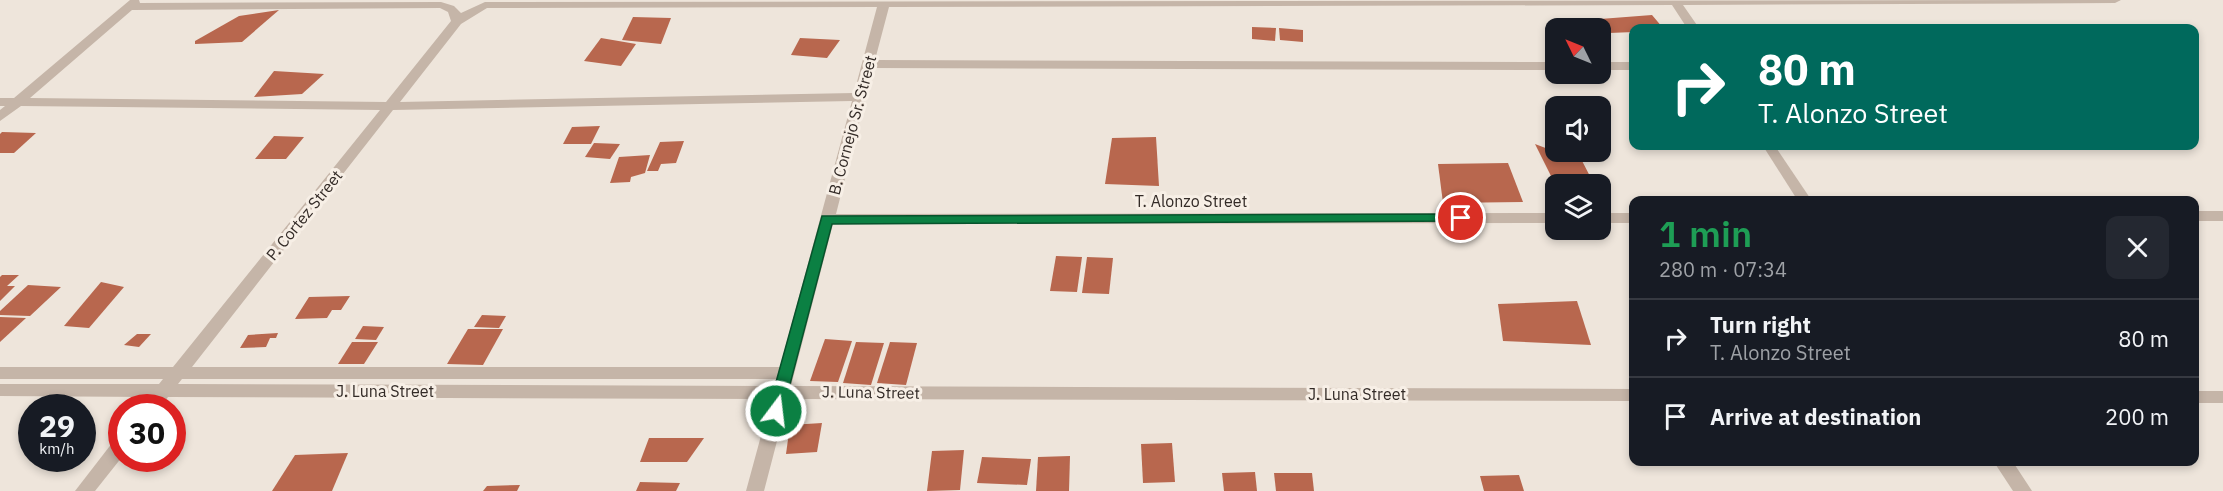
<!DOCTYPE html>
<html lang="en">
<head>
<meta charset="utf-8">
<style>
	body { margin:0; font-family:"IBM Plex Sans",sans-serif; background:#242831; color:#f1f3f6; height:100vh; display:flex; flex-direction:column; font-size:22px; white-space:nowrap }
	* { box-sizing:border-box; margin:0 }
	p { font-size:20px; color:#9ea1a6 }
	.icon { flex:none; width:33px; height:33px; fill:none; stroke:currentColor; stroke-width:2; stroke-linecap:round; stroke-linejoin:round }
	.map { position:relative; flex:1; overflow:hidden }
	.sheet { position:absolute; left:1629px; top:196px; width:570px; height:270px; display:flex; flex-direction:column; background:#171b24; border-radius:12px; box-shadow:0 3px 9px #0003 }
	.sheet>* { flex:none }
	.top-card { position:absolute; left:1629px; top:24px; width:570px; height:126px; border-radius:12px; box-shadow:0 3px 9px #0003; background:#00695c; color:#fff; overflow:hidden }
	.needle { width:39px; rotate:313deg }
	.tools { position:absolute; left:1545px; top:18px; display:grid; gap:12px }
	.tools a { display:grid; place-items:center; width:66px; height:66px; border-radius:12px; background:#171b24; box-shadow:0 3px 9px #0003; font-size:30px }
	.speed { position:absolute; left:18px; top:394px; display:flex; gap:12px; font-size:30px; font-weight:700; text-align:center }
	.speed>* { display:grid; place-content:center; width:78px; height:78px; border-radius:50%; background:#171b24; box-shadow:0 3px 9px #0003; line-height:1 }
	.speed small { font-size:15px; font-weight:400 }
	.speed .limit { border:9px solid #d22; background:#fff; color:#111 }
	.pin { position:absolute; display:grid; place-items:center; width:51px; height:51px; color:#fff; margin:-26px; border:3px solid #fff; border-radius:50%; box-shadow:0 2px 6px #0007 }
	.me { position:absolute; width:66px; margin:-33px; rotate:15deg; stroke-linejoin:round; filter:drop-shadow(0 0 4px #0008) }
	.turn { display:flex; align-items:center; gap:21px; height:126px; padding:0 30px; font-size:27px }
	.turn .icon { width:78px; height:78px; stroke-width:2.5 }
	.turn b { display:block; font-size:42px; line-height:51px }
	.round { display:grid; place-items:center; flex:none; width:63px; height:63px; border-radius:12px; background:#242831 }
	.headline { display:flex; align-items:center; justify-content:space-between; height:102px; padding:0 30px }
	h1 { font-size:36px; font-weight:600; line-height:45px; color:#1e9e55 }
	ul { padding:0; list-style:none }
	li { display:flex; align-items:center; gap:18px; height:78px; padding:0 30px; border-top:2px solid #363941 }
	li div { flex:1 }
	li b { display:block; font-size:22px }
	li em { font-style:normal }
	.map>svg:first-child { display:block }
</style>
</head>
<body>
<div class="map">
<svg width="2223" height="491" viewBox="0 0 2223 491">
	<rect width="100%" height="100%" fill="#eee5db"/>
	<g fill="#b8674e">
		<path d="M279,10L242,42L195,44V41L239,16Z"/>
		<path d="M1652,15L1663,28H1634V32L1609,33L1600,19Z"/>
		<path d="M633,17L671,18L661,44L622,40Z"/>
		<path d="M1252,27L1276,28L1275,41L1252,39Z"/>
		<path d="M1279,28L1303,30V42L1280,40Z"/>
		<path d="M601,38L636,44L621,66L584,61Z"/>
		<path d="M800,38L840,40L827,58L791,55Z"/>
		<path d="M274,71L324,74L302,94L254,97Z"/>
		<path d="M600,126L591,144H563L572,127Z"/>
		<path d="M2,132L36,133L14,153H0V134Z"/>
		<path d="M274,136L304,137L286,159H255Z"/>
		<path d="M1156,137L1159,186L1105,184L1112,138Z"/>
		<path d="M684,141L676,163L661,164L658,171H647L660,142Z"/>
		<path d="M594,143L620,144L610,159L585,157Z"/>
		<path d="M1535,144L1556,152L1579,155L1594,184H1555Z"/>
		<path d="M650,155L645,173L631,177L630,182L610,183L619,157Z"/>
		<path d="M1508,163L1523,202L1443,203L1438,164Z"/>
		<path d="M1056,256L1082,257L1077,292L1050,291Z"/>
		<path d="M1087,257L1113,258L1109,294L1082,293Z"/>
		<path d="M2,275H19L7,286H15L0,301V277Z"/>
		<path d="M101,282L124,287L89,328L64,326Z"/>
		<path d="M28,285L61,287L30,316L0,315V311Z"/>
		<path d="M350,296L341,310H332L327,318L295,319L309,297Z"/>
		<path d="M1577,301L1591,345L1503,341L1498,304Z"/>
		<path d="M482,315L506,316L499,328L474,327Z"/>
		<path d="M0,317L26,318L0,342Z"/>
		<path d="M363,326L384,327L376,340L355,339Z"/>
		<path d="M468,329H503L483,365L447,364Z"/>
		<path d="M278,333L276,338H270L266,347L240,348L248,335Z"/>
		<path d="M137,334H151L139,347L124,345Z"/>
		<path d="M825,339L852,341L838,382L810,381Z"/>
		<path d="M352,342H378L364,364H338Z"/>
		<path d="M856,342L884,343L871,385L843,383Z"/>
		<path d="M890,342L917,343L906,385L877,383Z"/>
		<path d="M822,423L817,452L786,454L790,425Z"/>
		<path d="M649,438H704L687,462H640Z"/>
		<path d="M1172,443L1175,482L1143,483L1141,444Z"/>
		<path d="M964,450L960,490L927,491L932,451Z"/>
		<path d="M348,453L332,491H272L295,455Z"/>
		<path d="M1070,456L1069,491H1036L1038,457Z"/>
		<path d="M982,457L1031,459L1027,485L977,483Z"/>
		<path d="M1255,472L1257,491H1224L1222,473Z"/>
		<path d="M1274,473H1312L1314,491H1276Z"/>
		<path d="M1519,475L1524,491H1484L1480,476Z"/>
		<path d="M640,482L680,483L676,491H636Z"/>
		<path d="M520,485L517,491H483L487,486Z"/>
	</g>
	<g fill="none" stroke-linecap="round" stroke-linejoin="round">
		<g fill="#c5b5a8" fill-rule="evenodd">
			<path d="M130,0H139L140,3L441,2L454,6L461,13L485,2L2121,0L2115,3L1683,5L1699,28H1687L1672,5L889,7L875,60L1556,62V70L873,68L836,214L1556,213V223L833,224L791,386L1634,389V401L788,399L764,491H746L771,399L168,397L160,408H141L149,397L0,396V384H159L163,379H0V367H173L380,110L21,106L0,121V110L5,106H0V98H14ZM877,7L854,93L400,102L461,24L487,8ZM440,8L448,12L451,21L386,102L30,98L132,10ZM852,101L780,367H192L393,110ZM182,379H776L774,386L178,384Z"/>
			<rect x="1600" y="62" width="34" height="8"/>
			<path d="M1763,146H1775L1812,201H1798Z"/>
			<rect x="2194" y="211" width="29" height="10"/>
			<rect x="1600" y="213" width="34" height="10"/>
			<rect x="2194" y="391" width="29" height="12"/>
			<path d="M122,436V457L95,491H75L116,438Z"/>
			<path d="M1994,462H2013L2032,491H2013Z"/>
		</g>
	</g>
	<path fill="#0b8043" stroke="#07532c" stroke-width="1.5" d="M1461,214L1466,215L1468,218L1466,221L832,224L783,411L781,415H770L768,411L822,216Z"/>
	<g text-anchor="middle" stroke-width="6" stroke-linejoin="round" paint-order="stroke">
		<g font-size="16" fill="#332b27" stroke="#f7efe6">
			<text transform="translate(852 125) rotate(-75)" y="6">B. Cornejo Sr. Street</text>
			<text x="1191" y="207">T. Alonzo Street</text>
			<text transform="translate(304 215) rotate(-51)" y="6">P. Cortez Street</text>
			<text x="385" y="397">J. Luna Street</text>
			<text transform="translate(871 392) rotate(1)" y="6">J. Luna Street</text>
			<text x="1357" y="400">J. Luna Street</text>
		</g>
	</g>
</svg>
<div class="tools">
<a><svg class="needle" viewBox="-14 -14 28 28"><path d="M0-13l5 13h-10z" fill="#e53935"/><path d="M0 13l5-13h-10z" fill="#9ea1a6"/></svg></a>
<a><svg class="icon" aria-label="sound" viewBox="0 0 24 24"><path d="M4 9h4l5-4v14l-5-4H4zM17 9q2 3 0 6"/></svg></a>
<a><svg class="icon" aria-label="layers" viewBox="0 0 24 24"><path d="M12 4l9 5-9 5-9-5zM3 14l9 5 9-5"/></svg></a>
</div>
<div class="speed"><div>29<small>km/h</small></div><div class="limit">30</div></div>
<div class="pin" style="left:1461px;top:218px;background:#d93025"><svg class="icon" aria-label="arrive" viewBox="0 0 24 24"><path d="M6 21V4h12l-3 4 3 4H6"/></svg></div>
<svg class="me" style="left:776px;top:411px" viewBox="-20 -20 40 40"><circle r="17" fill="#0b8043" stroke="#fff" stroke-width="3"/><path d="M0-11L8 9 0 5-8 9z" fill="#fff"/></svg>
<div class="top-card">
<div class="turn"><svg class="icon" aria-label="right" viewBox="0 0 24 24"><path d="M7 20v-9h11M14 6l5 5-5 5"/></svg><div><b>80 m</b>T. Alonzo Street</div></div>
</div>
<section class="sheet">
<div class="headline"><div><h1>1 min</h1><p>280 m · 07:34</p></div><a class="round"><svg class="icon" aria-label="close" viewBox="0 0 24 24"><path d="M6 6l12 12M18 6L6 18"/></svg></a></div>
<ul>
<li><svg class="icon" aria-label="right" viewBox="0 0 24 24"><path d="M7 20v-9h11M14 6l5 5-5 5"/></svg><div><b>Turn right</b><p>T. Alonzo Street</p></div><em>80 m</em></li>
<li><svg class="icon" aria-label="arrive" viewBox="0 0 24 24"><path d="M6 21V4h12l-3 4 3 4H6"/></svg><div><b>Arrive at destination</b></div><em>200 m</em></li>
</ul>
</section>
</div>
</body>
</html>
